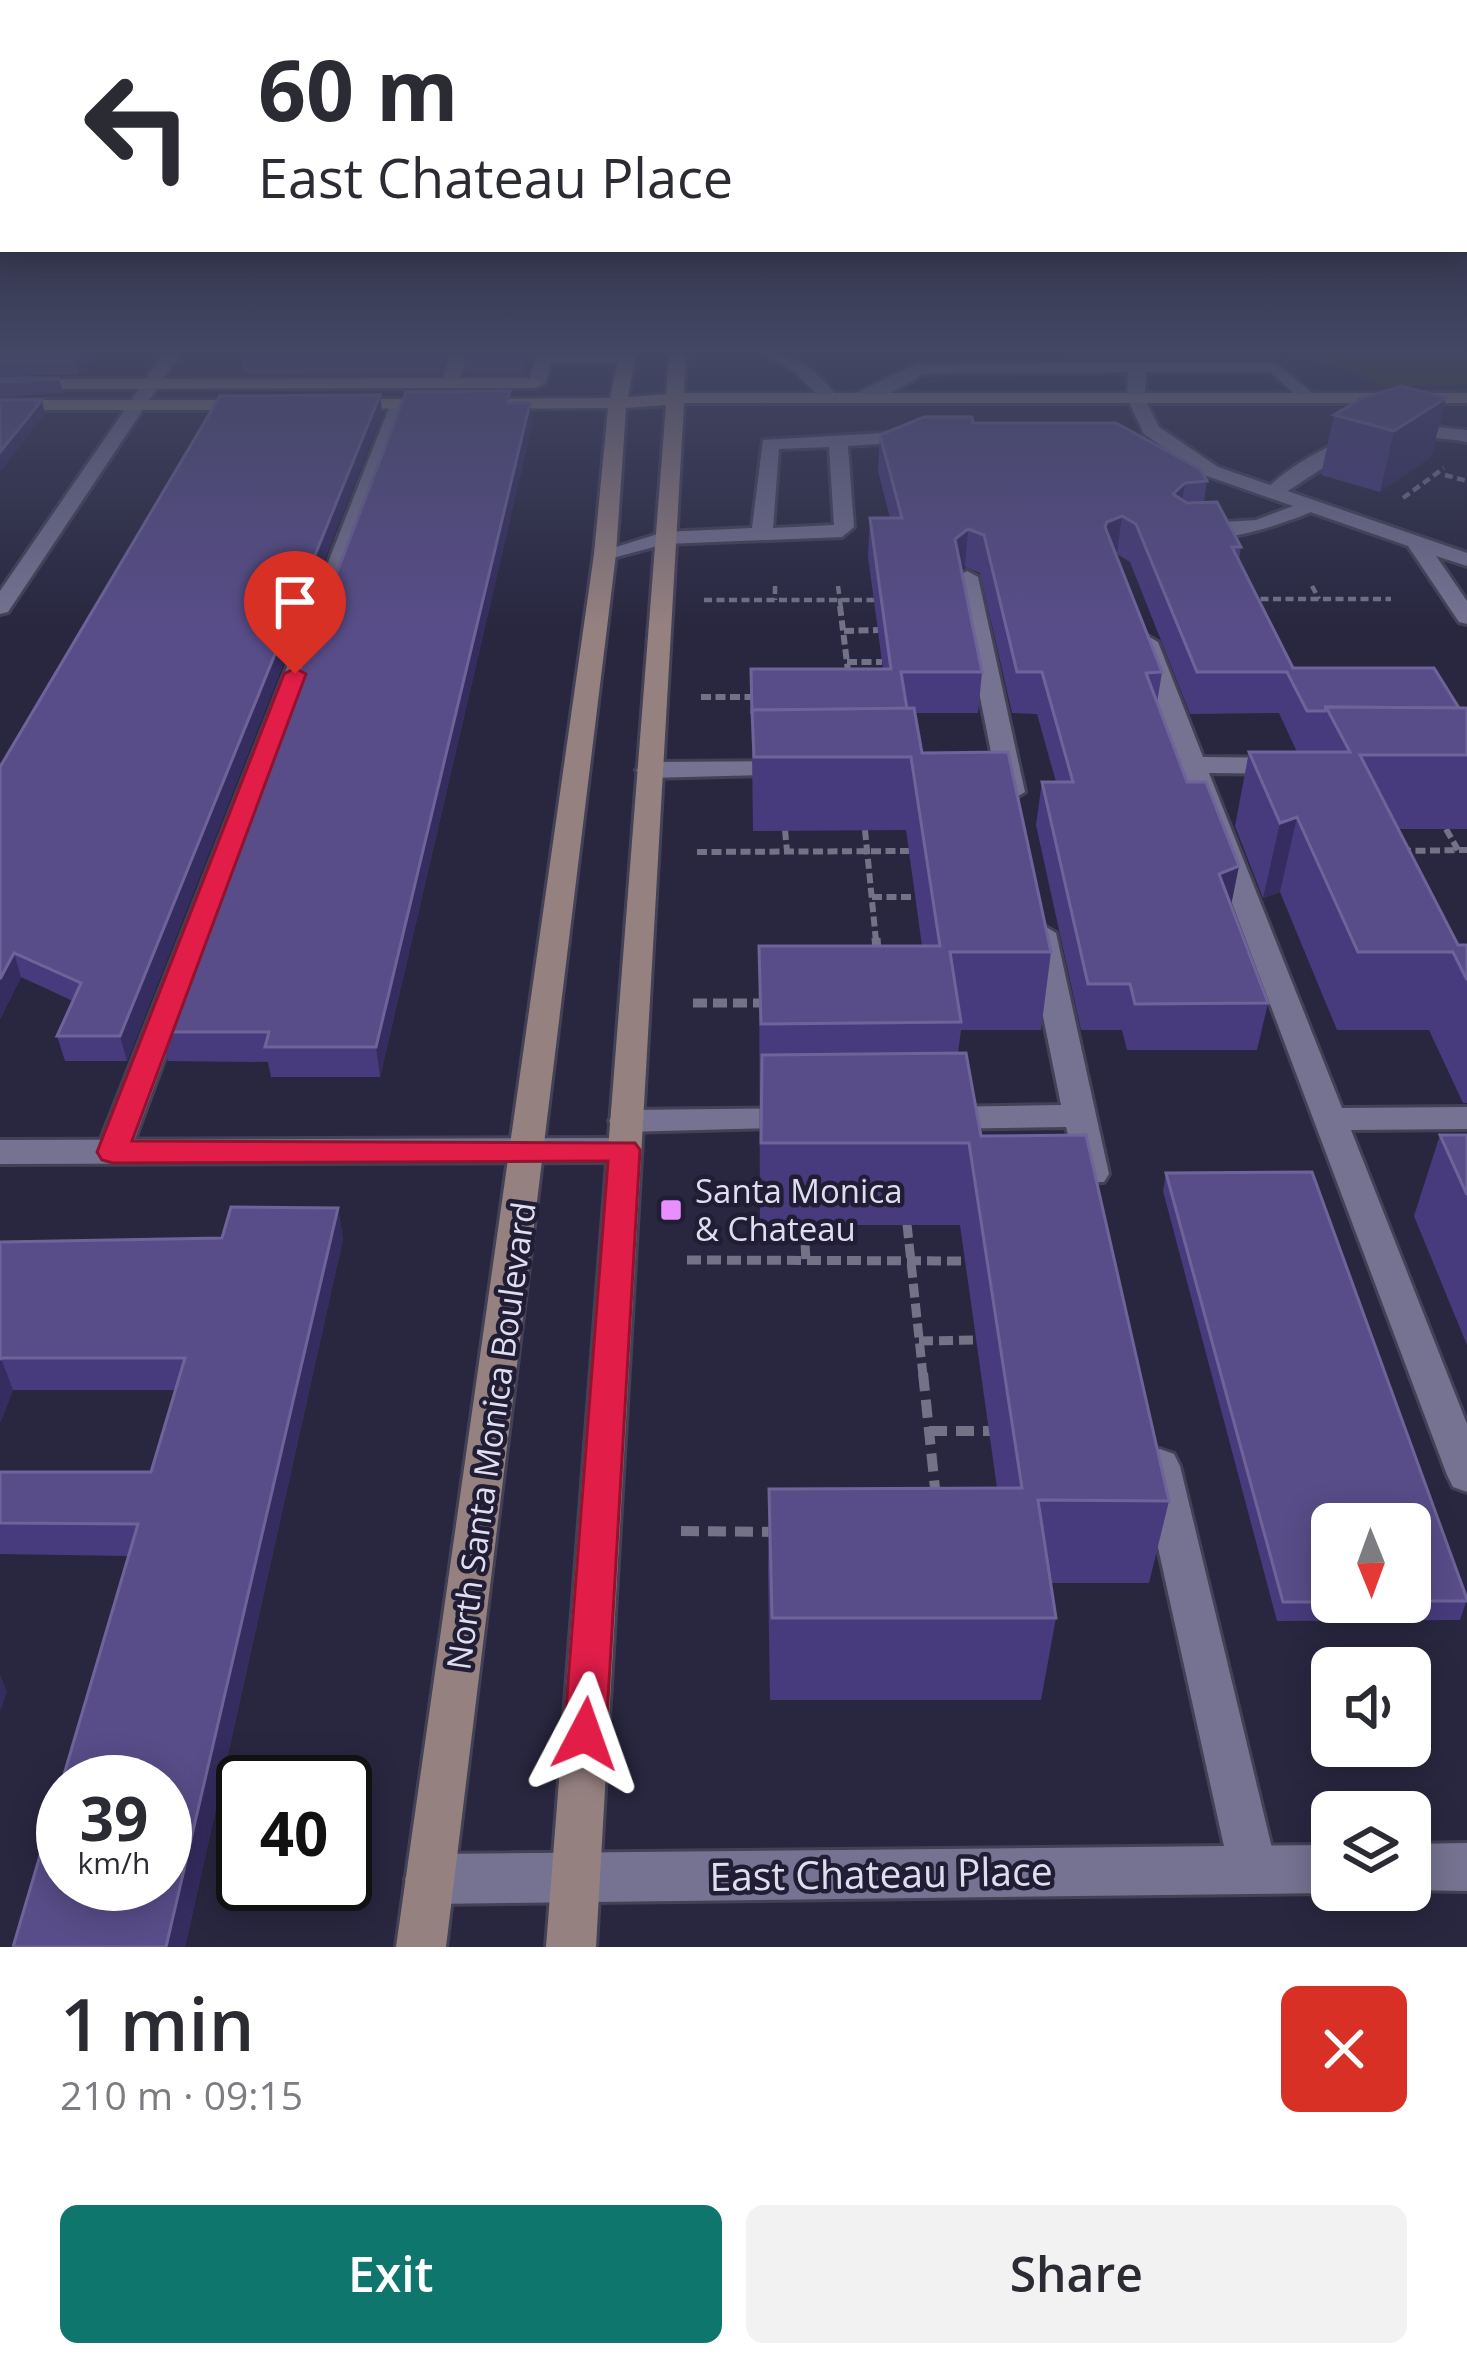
<!DOCTYPE html>
<html lang="en">
<head>
<meta charset="utf-8">
<style>
	body { margin:0; font-family:"Open Sans",sans-serif; background:#f2f2f3; color:#2b2b33; height:100vh; display:flex; flex-direction:column; font-size:45px; white-space:nowrap }
	* { box-sizing:border-box; margin:0 }
	p { font-size:39px; color:#7c7c81 }
	.icon { flex:none; width:66px; height:66px; fill:none; stroke:currentColor; stroke-width:2; stroke-linecap:round; stroke-linejoin:round }
	.map { position:relative; height:1947px; overflow:hidden }
	.drawer { display:flex; flex-direction:column; background:#fff; flex:1 }
	.drawer>* { flex:none }
	.guide { position:absolute; left:0px; top:0px; width:1467px; height:252px; box-shadow:0 6px 30px #0003; background:#fff; color:#2b2b33; overflow:hidden }
	.needle { width:78px; rotate:179deg }
	.controls { position:absolute; left:1311px; top:1503px; display:grid; gap:24px }
	.controls a { display:grid; place-items:center; width:120px; height:120px; border-radius:18px; background:#fff; box-shadow:0 6px 30px #0003; font-size:60px }
	.speed { position:absolute; left:36px; top:1755px; display:flex; gap:24px; font-size:60px; font-weight:700; text-align:center }
	.speed>* { display:grid; place-content:center; width:156px; height:156px; border-radius:50%; background:#fff; box-shadow:0 6px 30px #0003; line-height:1 }
	.speed small { font-size:30px; font-weight:400 }
	.speed .limit { border:6px solid #111; border-radius:18px; background:#fff; color:#111 }
	.pin { position:absolute; display:grid; place-items:center; width:102px; height:102px; color:#fff; margin:-123px -51px; border-radius:50% 50% 50% 0; rotate:-45deg; box-shadow:0 0 12px #0007 }
	.pin .icon { rotate:45deg }
	.me { position:absolute; width:132px; margin:-66px; rotate:4deg; stroke-linejoin:round; filter:drop-shadow(0 0 9px #0008) }
	.turn { display:flex; align-items:center; gap:42px; height:252px; padding:0 60px; font-size:54px }
	.turn .icon { width:156px; height:156px; stroke-width:2.5 }
	.turn b { display:block; font-size:84px; line-height:102px }
	.round { display:grid; place-items:center; flex:none; width:126px; height:126px; border-radius:18px; background:#f2f2f3 }
	.headline { display:flex; align-items:center; justify-content:space-between; height:204px; padding:0 60px }
	h1 { font-size:72px; font-weight:600; line-height:90px }
	.button { display:flex; gap:24px; margin-top:auto; padding:24px 60px }
	.button a { flex:1; height:138px; border-radius:18px; background:#0f766e; color:#fff; font-size:48px; font-weight:600; line-height:138px; text-align:center }
	.button a+a { background:#f2f2f3; color:#2b2b33 }
	.map>svg:first-child { display:block }
</style>
</head>
<body>
<div class="map">
<svg width="1467" height="1947" viewBox="0 0 1467 1947">
	<rect width="100%" height="100%" fill="#292740"/>
	<path fill="#343d02" d="M1289,354H1467V385L1382,386L1355,371Z"/>
	<g fill="none" stroke-linecap="round" stroke-linejoin="round">
		<g stroke="#434156" stroke-width="6">
			<g id="lane">
				<path d="M451,354H468L459,383L450,388L441,383Z"/>
				<path d="M537,354H634L636,357L627,362L550,363L546,383L537,388L528,383Z"/>
				<path d="M763,354C798,354 815,370 837,396L822,400L793,370Z"/>
				<path d="M1137,362H1274L1319,398L1304,402L1270,372H1146L1145,398L1136,403L1127,398L1128,372L922,374C906,388 868,406 850,396L917,364Z"/>
				<path d="M392,400L407,404L130,1152L125,1160H101L96,1152Z"/>
				<path d="M1406,424L1467,430V442C1376,427 1352,449 1279,497L1262,493C1299,456 1355,430 1406,424Z"/>
				<path d="M918,431L925,433V441L848,446L854,527L842,537L665,544L605,560L594,554L664,532L752,528L763,440ZM829,447L834,525L773,528L779,449Z"/>
				<path d="M1309,500L1319,506L1316,510C1285,523 1212,551 1183,530L1193,524L1256,520Z"/>
				<path d="M967,571L978,577L1025,792L1012,800L999,792L956,577Z"/>
				<path d="M1146,635L1158,642L1203,757L1287,758L1300,766L1287,774L1209,773L1342,1108L1467,1107V1129L1351,1130L1467,1424V1492L1453,1487L1447,1475L1134,642Z"/>
				<path d="M791,761L800,764L804,769L800,774L649,778L636,770L649,762Z"/>
				<path d="M1041,924L1056,933L1109,1174L1104,1182H1080L1066,1127L941,1129L929,1126L924,1118L929,1110L941,1107L1061,1105L1026,933Z"/>
				<path d="M797,1108L809,1111L814,1119L809,1127L626,1132L614,1129L609,1121L614,1113L626,1110Z"/>
				<path d="M1160,1449L1174,1454L1180,1466L1277,1869L1270,1886L1253,1893L1236,1886L1229,1869L1140,1466L1146,1454Z"/>
			</g>
		</g>
		<g stroke="#434156" stroke-width="6">
			<g id="street">
				<path d="M163,354H180L8,612L0,614V591Z"/>
				<path d="M1130,394H1142L1159,427L1218,467L1467,553V566L1436,556L1467,601V624L1459,622L1408,546L1204,475L1144,434L1127,398Z"/>
				<path d="M624,1138L636,1142L641,1150L636,1158L624,1162L0,1164V1140Z"/>
				<path d="M1467,1843V1891L1404,1890H1410V1844Z"/>
				<path d="M1332,1845V1890H1340L1332,1893L430,1904L413,1896L405,1879L413,1862L430,1854Z"/>
			</g>
		</g>
		<g stroke="#434156" stroke-width="6">
			<g id="secondary">
				<path d="M619,354H636L628,397L666,394L669,354H686L684,393H1467V403H684L596,1947H546L666,405L626,408L616,554L446,1947H396L594,554L608,408L492,409L483,404L492,399L610,398Z"/>
				<path d="M0,379L534,378L543,383L534,388L0,389Z"/>
				<path d="M438,399L444,400V408L342,409L333,404L342,399Z"/>
				<path d="M0,400H252L261,405L252,410H0Z"/>
			</g>
		</g>
		<g stroke="#737287" stroke-width="4.5" stroke-dasharray="8 4.5" stroke-linecap="butt">
			<path d="M1445,475L1467,481"/>
			<path d="M1403,498L1444,468"/>
			<path d="M775,586V600"/>
			<path d="M838,586L841,609"/>
			<path d="M1312,586L1319,599"/>
			<path d="M1248,599H1391"/>
			<path d="M704,600H874"/>
		</g>
		<g stroke="#737287" stroke-width="6" stroke-dasharray="10 4.5" stroke-linecap="butt">
			<path d="M840,606L849,679"/>
			<path d="M844,631L878,630"/>
			<path d="M847,662H882"/>
			<path d="M701,697H760"/>
			<path d="M1446,829L1458,850"/>
			<path d="M785,830L787,851"/>
			<path d="M865,830L876,941"/>
			<path d="M1401,851L1467,850"/>
			<path d="M697,852L909,851"/>
			<path d="M872,897H915"/>
		</g>
		<g stroke="#737287" stroke-width="9" stroke-dasharray="14 6" stroke-linecap="butt">
			<path d="M876,938L877,951"/>
			<path d="M693,1003H767"/>
			<path d="M907,1224L923,1376"/>
			<path d="M804,1225L806,1261"/>
			<path d="M687,1260L966,1261"/>
			<path d="M919,1341L977,1340"/>
		</g>
		<g stroke="#737287" stroke-width="10" stroke-dasharray="18 9" stroke-linecap="butt">
			<path d="M923,1373L936,1498"/>
			<path d="M929,1431H990"/>
			<path d="M681,1531L774,1532"/>
		</g>
		<use href="#lane" fill="#757391" fill-rule="evenodd"/>
		<use href="#street" fill="#757391" fill-rule="evenodd"/>
		<use href="#secondary" fill="#958180" fill-rule="evenodd"/>
	</g>
	<g fill="#483b7d">
		<path d="M0,354H95L78,374L0,376Z"/>
		<path d="M241,354H449L439,374H244Z"/>
		<path d="M465,354H529L524,374H467Z"/>
		<path d="M0,379H59L63,393L0,397Z"/>
		<path d="M380,395L382,413L127,1061H65L57,1036L73,1001L21,977L0,1019V767Z"/>
		<path d="M1446,398L1431,457L1380,492L1321,475L1334,415Z"/>
		<path d="M511,403H530L532,425L380,1077H271L268,1062L168,1061L161,1032Z"/>
		<path d="M973,423L1207,481L1204,502L1241,547L1239,560L1293,668L1459,708H1467V829H1398L1458,945H1467V1103H1463L1429,1030H1337L1280,892L1263,898L1235,826L1249,752H1297L1279,713L1190,714L1130,562L1117,554L1116,555L1162,672L1157,703L1268,1003L1257,1050H1127L1122,1030H1081L1036,825L1042,782H1056L1037,714L1012,713L980,573L965,567L961,570L982,672L978,713H915L922,753L1051,952L1041,1030H961L958,1053L981,1136L1169,1501L1149,1583H1051L1056,1618L1041,1700H770L768,1572L769,1489L997,1488L960,1225H760L759,946H922L906,830L753,831L751,669H883L868,556L870,518H890L878,471L880,435Z"/>
		<path d="M1440,1135H1467V1345L1414,1216Z"/>
		<path d="M1166,1173L1467,1599L1460,1620L1277,1621L1163,1191Z"/>
		<path d="M338,1208L343,1239L185,1947H13L128,1556L0,1554V1472H151L176,1390H13L0,1423V1242L222,1238Z"/>
	</g>
	<g fill="#352c5f">
		<path d="M80,354H95L78,374L75,360Z"/>
		<path d="M437,354H449L439,374Z"/>
		<path d="M522,354H529L524,374Z"/>
		<path d="M380,395L382,413L127,1061L120,1036Z"/>
		<path d="M1446,398L1431,457L1380,492L1394,431Z"/>
		<path d="M42,400L45,414L0,472V452Z"/>
		<path d="M530,403L532,425L380,1077L376,1047Z"/>
		<path d="M1185,483L1179,520L1173,494Z"/>
		<path d="M1122,516L1117,554L1102,560L1107,522Z"/>
		<path d="M968,529L965,567L952,578L955,539Z"/>
		<path d="M1297,817L1280,892L1263,898L1280,823Z"/>
		<path d="M1239,866L1230,911L1219,874Z"/>
		<path d="M14,953L21,977L0,1019V979Z"/>
		<path d="M338,1208L343,1239L185,1947H166Z"/>
		<path d="M1,1358L13,1390L0,1423V1360Z"/>
		<path d="M0,1675L7,1691L0,1712Z"/>
	</g>
	<g fill="#594d89" stroke="#6e6499" stroke-width="3" fill-rule="evenodd">
		<path d="M0,354H80L75,360L0,362Z"/>
		<path d="M0,379H59L0,382Z"/>
		<path d="M1401,386L1446,398L1394,431L1334,415L1361,399Z"/>
		<path d="M510,391L507,403H530L376,1047H265L269,1032H161L406,392Z"/>
		<path d="M380,395L120,1036H57L81,983L14,953L0,979V767L220,396Z"/>
		<path d="M0,400H42L0,452Z"/>
		<path d="M924,417H972L973,423H1116L1200,469L1207,481L1185,483L1173,494L1187,503L1217,502L1241,547H1232L1293,668H1434L1459,708L1326,707L1325,711H1307L1287,672H1197L1136,524L1122,516L1107,522L1105,527L1162,672L1146,673L1187,782H1206L1239,866L1219,874L1268,1003L1135,1004L1130,984H1088L1042,782H1073L1042,672H1017L984,535L968,529L955,539L982,672H901L907,709L752,710V714L751,669H891L870,518H902L880,435Z"/>
		<path d="M1326,707L1467,708V755H1360L1458,945H1467V980L1453,952H1358L1297,817L1280,823L1249,752H1350Z"/>
		<path d="M914,708L922,753L1008,752L1051,952H950L961,1022L761,1024L759,946H940L911,757H754L752,710Z"/>
		<path d="M966,1053L981,1136L1086,1135L1169,1501L1038,1500L1056,1618H772L769,1489L1022,1488L969,1143H761L762,1055Z"/>
		<path d="M1440,1135H1467V1195Z"/>
		<path d="M1312,1172L1467,1599V1601H1410V1524H1332V1602H1283L1166,1173Z"/>
		<path d="M231,1207L338,1208L166,1947H13L138,1524L0,1523V1472H151L185,1358H1L0,1360V1242L222,1238ZM63,1782H165V1884H63Z"/>
	</g>
	<linearGradient id="sky" x2="0" y2="1"><stop stop-color="#171523"/><stop offset="0.56" stop-color="#434764"/><stop offset="1" stop-color="#434764" stop-opacity="0"/></linearGradient>
	<rect width="1467" height="627" fill="url(#sky)"/>
	<path fill="#e11d48" stroke="#92132f" stroke-width="3" d="M295,668L306,674L132,1141L635,1143L640,1150L606,1734L599,1748L585,1754L570,1748L564,1734L608,1161L113,1163L102,1160L97,1152L284,674Z"/>
	<rect fill="#e88eff" stroke="#201d35" stroke-width="4.5" x="659" y="1198" width="24" height="24" rx="6"/>
	<g text-anchor="middle" stroke-width="9" stroke-linejoin="round" paint-order="stroke">
		<g font-size="33" fill="#dfdeef" stroke="#201d35" text-anchor="start">
			<text x="695" y="1203">Santa Monica<tspan x="695" dy="38">&amp; Chateau</tspan></text>
		</g>
		<g font-size="33" fill="#dfdeef" stroke="#201d35">
			<text transform="translate(491 1436) rotate(-82)" y="12">North Santa Monica Boulevard</text>
		</g>
		<g font-size="39" fill="#dfdeef" stroke="#201d35">
			<text transform="translate(881 1874) rotate(-1)" y="14">East Chateau Place</text>
		</g>
	</g>
</svg>
<div class="controls">
<a><svg class="needle" viewBox="-14 -14 28 28"><path d="M0-13l5 13h-10z" fill="#e53935"/><path d="M0 13l5-13h-10z" fill="#7c7c81"/></svg></a>
<a><svg class="icon" aria-label="sound" viewBox="0 0 24 24"><path d="M4 9h4l5-4v14l-5-4H4zM17 9q2 3 0 6"/></svg></a>
<a><svg class="icon" aria-label="layers" viewBox="0 0 24 24"><path d="M12 4l9 5-9 5-9-5zM3 14l9 5 9-5"/></svg></a>
</div>
<div class="speed"><div>39<small>km/h</small></div><div class="limit">40</div></div>
<div class="pin" style="left:295px;top:674px;background:#d93025"><svg class="icon" aria-label="arrive" viewBox="0 0 24 24"><path d="M6 21V4h12l-3 4 3 4H6"/></svg></div>
<svg class="me" style="left:585px;top:1734px" viewBox="-20 -20 40 40"><path d="M0-17L14 15 0 8-14 15z" fill="#e11d48" stroke="#fff" stroke-width="4"/></svg>
<div class="guide">
<div class="turn"><svg class="icon" aria-label="left" viewBox="0 0 24 24"><path d="M17 20v-9H6M10 6l-5 5 5 5"/></svg><div><b>60 m</b>East Chateau Place</div></div>
</div>
</div>
<section class="drawer">
<div class="headline"><div><h1>1 min</h1><p>210 m · 09:15</p></div><a class="round" style="background:#d93025;color:#fff"><svg class="icon" aria-label="close" viewBox="0 0 24 24"><path d="M6 6l12 12M18 6L6 18"/></svg></a></div>
<div class="button"><a>Exit</a><a>Share</a></div>
</section>
</body>
</html>
